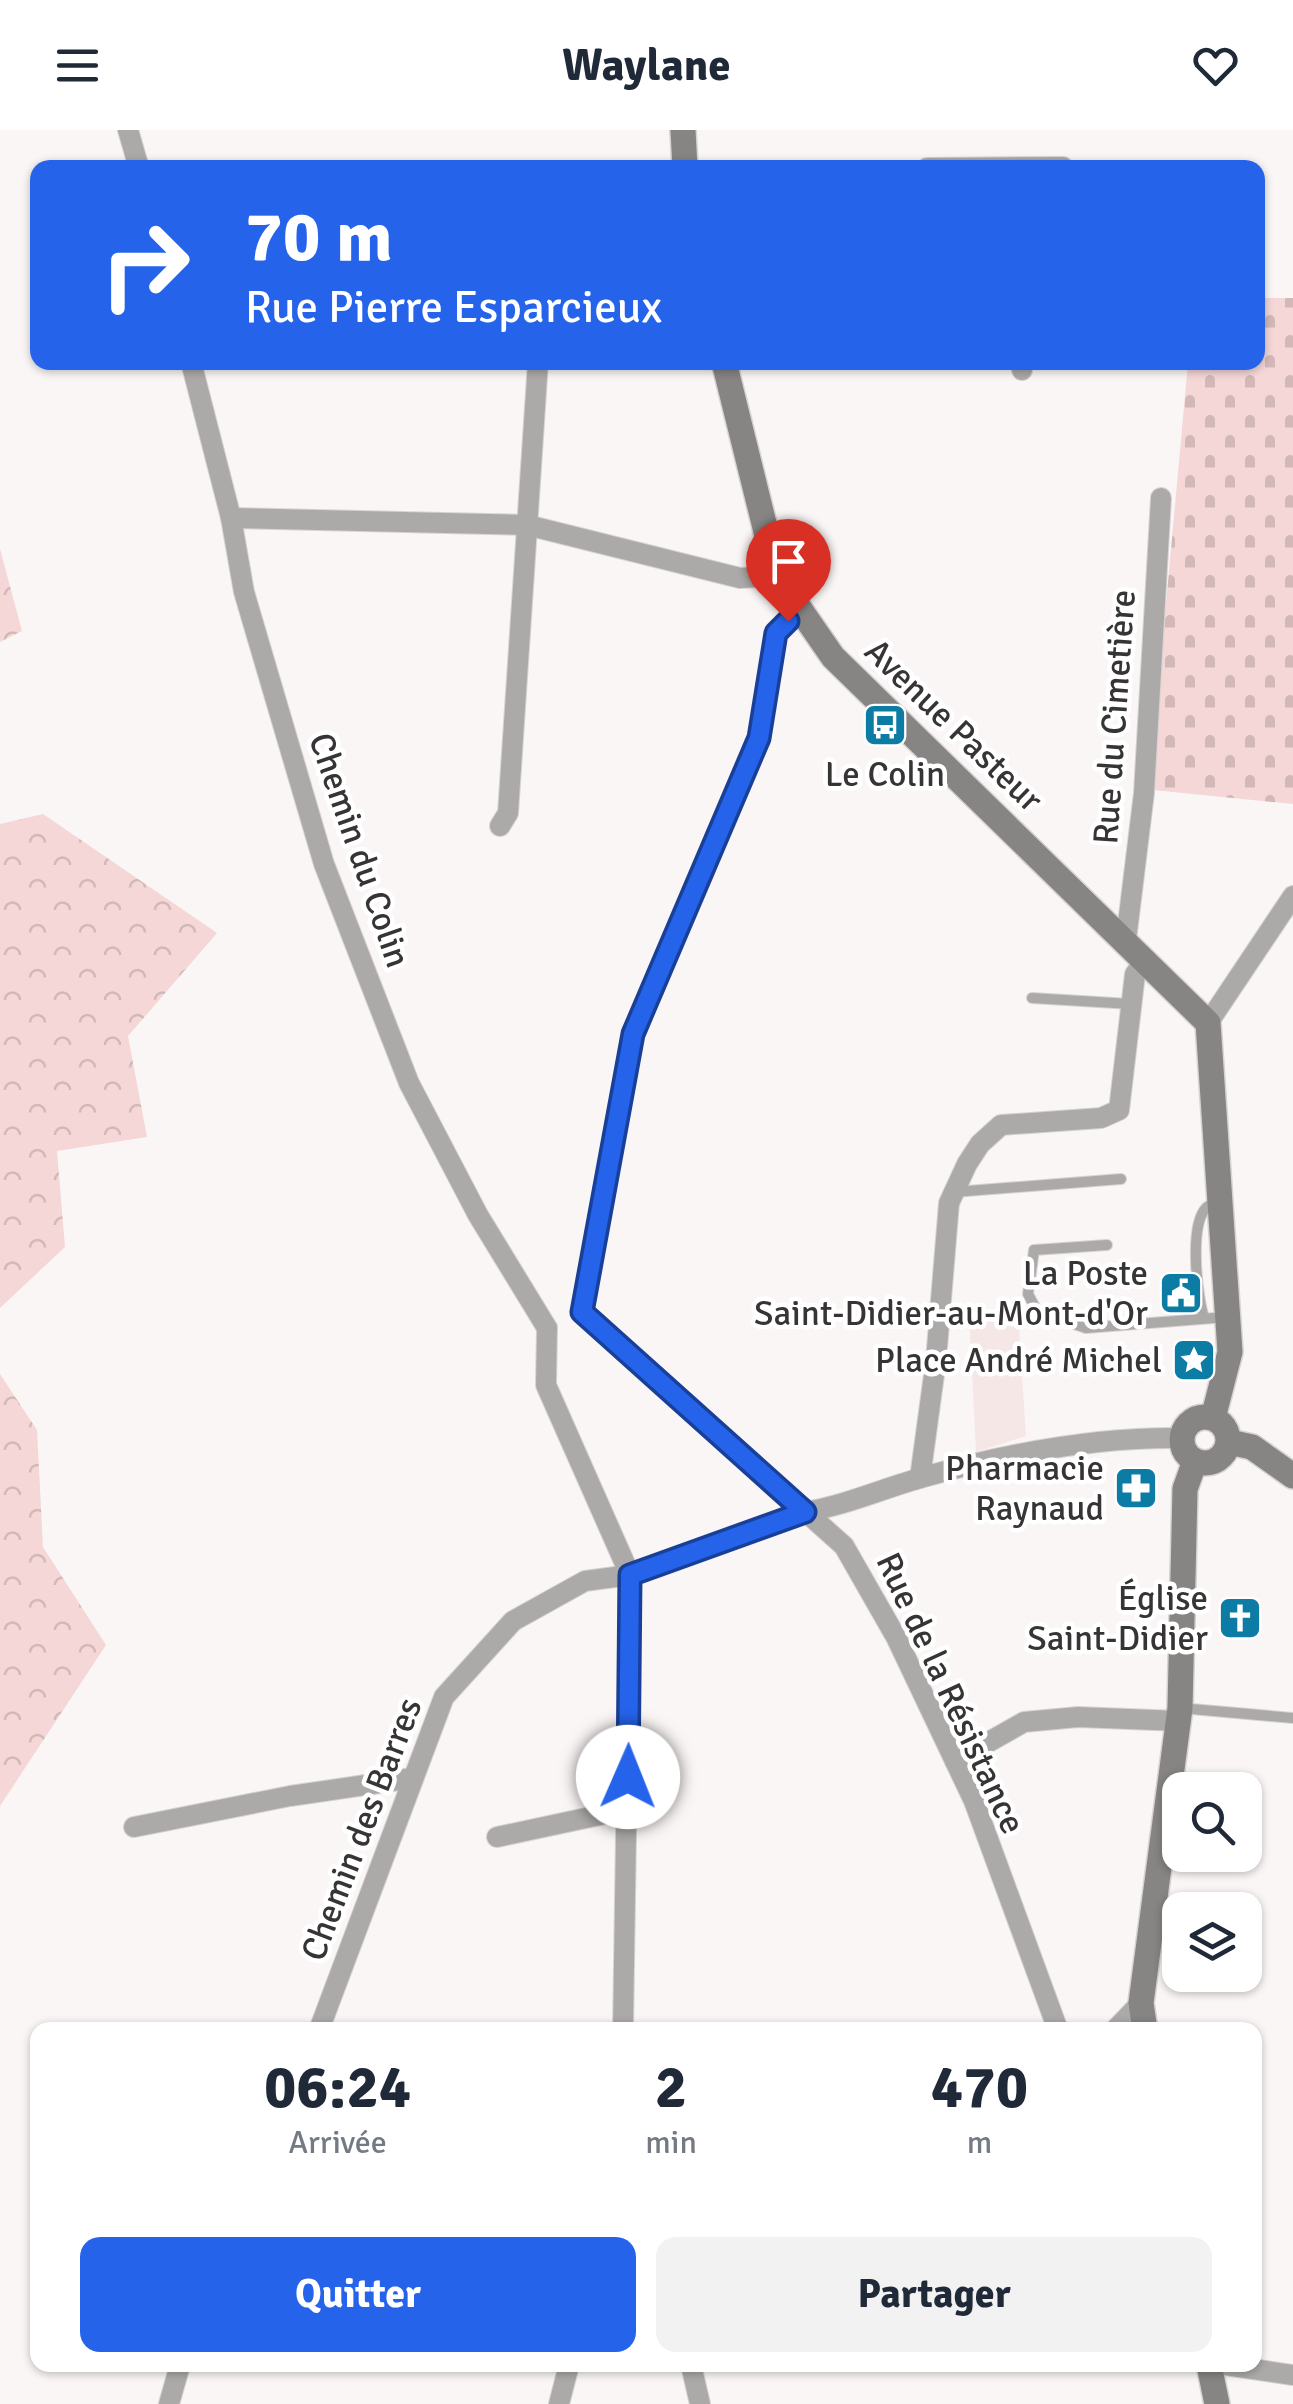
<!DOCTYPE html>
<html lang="fr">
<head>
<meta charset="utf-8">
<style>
	body { margin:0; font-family:Signika,sans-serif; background:#f2f2f3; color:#1f2937; height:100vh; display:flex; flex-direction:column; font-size:38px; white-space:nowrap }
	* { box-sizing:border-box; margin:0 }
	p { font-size:32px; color:#747a83 }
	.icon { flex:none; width:55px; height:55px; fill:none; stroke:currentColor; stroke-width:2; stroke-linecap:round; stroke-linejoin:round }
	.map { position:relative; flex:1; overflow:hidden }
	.panel { position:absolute; left:30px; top:1892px; width:1232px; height:350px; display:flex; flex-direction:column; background:#fff; border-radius:20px; box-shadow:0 2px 8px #0004 }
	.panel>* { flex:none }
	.banner { position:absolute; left:30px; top:30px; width:1235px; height:210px; border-radius:20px; box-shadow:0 2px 8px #0004; background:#2563eb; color:#fff; overflow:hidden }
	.fabs { position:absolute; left:1162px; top:1642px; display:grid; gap:20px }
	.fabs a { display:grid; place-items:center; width:100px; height:100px; border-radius:20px; background:#fff; box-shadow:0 2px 8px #0004; font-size:50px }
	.pin { position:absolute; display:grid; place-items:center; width:85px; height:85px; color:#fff; margin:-102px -42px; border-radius:50% 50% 50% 0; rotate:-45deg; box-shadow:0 0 10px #0007 }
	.pin .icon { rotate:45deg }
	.me { position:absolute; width:110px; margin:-55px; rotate:1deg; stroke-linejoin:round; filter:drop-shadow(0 0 8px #0008) }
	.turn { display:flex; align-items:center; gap:35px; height:210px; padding:0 50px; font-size:45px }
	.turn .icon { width:130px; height:130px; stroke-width:2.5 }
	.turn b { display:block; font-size:70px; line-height:85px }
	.eta { display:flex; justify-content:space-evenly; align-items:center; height:170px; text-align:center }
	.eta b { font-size:60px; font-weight:700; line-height:70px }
	.action { display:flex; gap:20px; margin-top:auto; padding:20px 50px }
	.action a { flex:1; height:115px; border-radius:20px; background:#2563eb; color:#fff; font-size:40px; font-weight:700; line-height:115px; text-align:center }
	.action a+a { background:#f2f2f3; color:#1f2937 }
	header { display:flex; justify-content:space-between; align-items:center; height:130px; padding:0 50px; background:#fff; font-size:45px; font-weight:700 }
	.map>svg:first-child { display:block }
</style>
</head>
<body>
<header><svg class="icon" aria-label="menu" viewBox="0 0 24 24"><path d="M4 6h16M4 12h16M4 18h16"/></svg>Waylane<svg class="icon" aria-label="heart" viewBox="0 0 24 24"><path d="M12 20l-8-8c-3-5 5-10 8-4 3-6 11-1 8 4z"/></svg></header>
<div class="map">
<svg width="1293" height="2274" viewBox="0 0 1293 2274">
	<defs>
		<pattern id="forest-crowns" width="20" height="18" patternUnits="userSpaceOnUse" patternTransform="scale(2.5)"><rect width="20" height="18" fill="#f4d7d6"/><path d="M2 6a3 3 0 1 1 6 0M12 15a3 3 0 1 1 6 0" fill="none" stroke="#d2b9b8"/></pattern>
		<pattern id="cemetery-stones" width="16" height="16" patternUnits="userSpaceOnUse" patternTransform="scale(2.5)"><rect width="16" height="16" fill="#f4d7d6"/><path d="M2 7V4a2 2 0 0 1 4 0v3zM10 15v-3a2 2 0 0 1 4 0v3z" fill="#d2b9b8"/></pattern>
	</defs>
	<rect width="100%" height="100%" fill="#fbf6f6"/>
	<path fill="#f5e7e6" d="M969,1186L1019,1198L1026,1306L976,1322Z"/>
	<g fill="url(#forest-crowns)">
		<path d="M0,419L22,501L0,512Z"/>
		<path d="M43,684L217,803L128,906L147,1007L57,1021L65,1117L0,1178V694Z"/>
		<path d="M0,1244L37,1300L43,1417L106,1515L0,1676Z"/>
	</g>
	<path fill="url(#cemetery-stones)" d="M1258,168H1293V674L1153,660L1160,539L1188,233L1258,232Z"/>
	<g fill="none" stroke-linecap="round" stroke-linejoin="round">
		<g stroke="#d8d3d3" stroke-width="12">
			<g id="lane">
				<path d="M1032,868L1131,874"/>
				<path d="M954,1062L1121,1049"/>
				<path d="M1107,1115L1034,1120L1028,1164L1037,1181L1086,1198L1227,1187"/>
				<path d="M1204,1188C1197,1166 1189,1096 1206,1078C1210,1074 1214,1073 1220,1071"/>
				<path d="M1180,1578L1293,1588"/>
			</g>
		</g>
		<g stroke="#d8d3d3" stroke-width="22">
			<g id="street">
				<path d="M128,0L139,38"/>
				<path d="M927,38L1063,37"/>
				<path d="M191,232L231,388L244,462L324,734L409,953L478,1085L547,1198"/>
				<path d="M1021,232L1022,240"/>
				<path d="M231,388L527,395L740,448L777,446"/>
				<path d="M500,696L508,683L538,232"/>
				<path d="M1126,810L1144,663L1161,368"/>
				<path d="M1208,893L1293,766"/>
				<path d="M582,1182L844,1416L896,1507L974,1671L1058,1900"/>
				<path d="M582,1182L633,903L759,608L776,503L801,479"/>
				<path d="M547,1198L546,1255L630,1445L623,1900"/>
				<path d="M920,1348L936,1230L949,1073L967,1034L980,1014L1001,995L1101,988L1119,980L1135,844L1147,830"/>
				<path d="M955,1631L1024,1592L1078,1587L1179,1591"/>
				<path d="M134,1697L290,1666L413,1648"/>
				<path d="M497,1707L628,1679"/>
				<path d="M319,1900L444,1567L513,1491L585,1451L630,1445L805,1382C847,1375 884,1358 924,1347C1008,1323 1094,1307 1182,1308"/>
				<path d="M1115,1900L1141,1873"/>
				<path d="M691,2235L700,2274"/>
				<path d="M1225,2235L1293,2245"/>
				<path d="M169,2274L180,2235"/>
				<path d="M559,2274L569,2235"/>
			</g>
		</g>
		<g stroke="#d8d3d3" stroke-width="28">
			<g id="secondary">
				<path d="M683,0L685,38"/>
				<path d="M724,232L777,446L833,527L1208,893L1230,1222L1213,1288"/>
				<circle cx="1205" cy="1310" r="23"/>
				<path d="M1229,1312L1252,1317L1293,1346"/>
				<path d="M1145,1900L1141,1873L1180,1578L1185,1359L1195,1331"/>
				<path d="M1209,2235L1217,2274"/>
			</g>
		</g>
		<use href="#lane" stroke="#acaaa9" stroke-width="10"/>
		<use href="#street" stroke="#acaaa9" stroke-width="20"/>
		<use href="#secondary" stroke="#878484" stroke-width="25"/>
	</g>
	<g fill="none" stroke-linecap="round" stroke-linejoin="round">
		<g stroke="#184099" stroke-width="25">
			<path id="route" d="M628,1647L630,1445L805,1382L582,1182L633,904L759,608L776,503L788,491"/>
		</g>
		<use href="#route" stroke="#2563eb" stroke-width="18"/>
	</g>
	<defs>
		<g id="bus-square" transform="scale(2.25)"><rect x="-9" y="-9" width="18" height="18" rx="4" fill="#0d7ca5" stroke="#fff"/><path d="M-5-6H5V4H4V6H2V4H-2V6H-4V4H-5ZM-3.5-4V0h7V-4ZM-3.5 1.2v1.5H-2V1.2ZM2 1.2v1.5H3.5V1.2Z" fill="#fff"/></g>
		<g id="civic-square" transform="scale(2.25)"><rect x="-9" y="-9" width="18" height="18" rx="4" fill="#0d7ca5" stroke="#fff"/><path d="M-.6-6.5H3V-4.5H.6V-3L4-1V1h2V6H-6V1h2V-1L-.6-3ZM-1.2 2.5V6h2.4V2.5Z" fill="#fff"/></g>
		<g id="sight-square" transform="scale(2.25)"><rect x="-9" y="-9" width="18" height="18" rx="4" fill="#0d7ca5" stroke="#fff"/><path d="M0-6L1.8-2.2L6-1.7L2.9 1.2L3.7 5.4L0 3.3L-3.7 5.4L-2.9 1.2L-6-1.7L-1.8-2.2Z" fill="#fff"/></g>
		<g id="pharmacy-square" transform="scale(2.25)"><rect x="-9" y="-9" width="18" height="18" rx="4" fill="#0d7ca5" stroke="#fff"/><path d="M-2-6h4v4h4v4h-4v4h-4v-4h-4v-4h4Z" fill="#fff"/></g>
		<g id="church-square" transform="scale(2.25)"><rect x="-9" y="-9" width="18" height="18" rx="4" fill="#0d7ca5" stroke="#fff"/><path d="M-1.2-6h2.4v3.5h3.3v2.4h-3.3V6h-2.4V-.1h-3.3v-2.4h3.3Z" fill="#fff"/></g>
	</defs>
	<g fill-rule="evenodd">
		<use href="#bus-square" x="885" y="595"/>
		<use href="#civic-square" x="1181" y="1163"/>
		<use href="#sight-square" x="1194" y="1230"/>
		<use href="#pharmacy-square" x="1136" y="1358"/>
		<use href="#church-square" x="1240" y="1488"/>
	</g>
	<g text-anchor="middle" stroke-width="9" stroke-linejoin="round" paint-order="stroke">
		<g font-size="35" fill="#363434" stroke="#fff">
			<text transform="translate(1114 587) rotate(-86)" y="12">Rue du Cimetière</text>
			<text transform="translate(954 595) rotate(44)" y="12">Avenue Pasteur</text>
			<text transform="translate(360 720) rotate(71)" y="12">Chemin du Colin</text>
			<text transform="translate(951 1563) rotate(65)" y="12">Rue de la Résistance</text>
			<text transform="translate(361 1699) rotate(-69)" y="12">Chemin des Barres</text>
		</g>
		<g font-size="35" fill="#363434" stroke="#fff" text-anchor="end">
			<text x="885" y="656" text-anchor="middle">Le Colin</text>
			<text x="1148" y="1155">La Poste<tspan x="1148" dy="40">Saint-Didier-au-Mont-d'Or</tspan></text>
			<text x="1162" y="1242">Place André Michel</text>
			<text x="1104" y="1350">Pharmacie<tspan x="1104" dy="40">Raynaud</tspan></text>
			<text x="1208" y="1480">Église<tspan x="1208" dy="40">Saint-Didier</tspan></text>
		</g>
	</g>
</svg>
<div class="fabs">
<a><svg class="icon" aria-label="search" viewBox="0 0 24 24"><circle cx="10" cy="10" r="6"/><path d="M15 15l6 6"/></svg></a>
<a><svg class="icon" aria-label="layers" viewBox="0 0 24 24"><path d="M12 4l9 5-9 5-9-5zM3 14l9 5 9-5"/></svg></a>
</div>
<div class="pin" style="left:788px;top:491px;background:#d93025"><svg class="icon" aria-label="arrive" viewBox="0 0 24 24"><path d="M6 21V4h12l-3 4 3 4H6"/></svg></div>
<svg class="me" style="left:628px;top:1647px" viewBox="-20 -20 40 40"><circle r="19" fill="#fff"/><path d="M0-13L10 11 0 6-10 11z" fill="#2563eb"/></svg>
<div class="banner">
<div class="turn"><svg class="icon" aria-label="right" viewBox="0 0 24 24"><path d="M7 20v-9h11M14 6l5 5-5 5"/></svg><div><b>70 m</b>Rue Pierre Esparcieux</div></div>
</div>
<section class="panel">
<div class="eta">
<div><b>06:24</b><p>Arrivée</p></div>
<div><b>2</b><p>min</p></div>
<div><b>470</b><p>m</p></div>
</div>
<div class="action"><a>Quitter</a><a>Partager</a></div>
</section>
</div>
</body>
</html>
